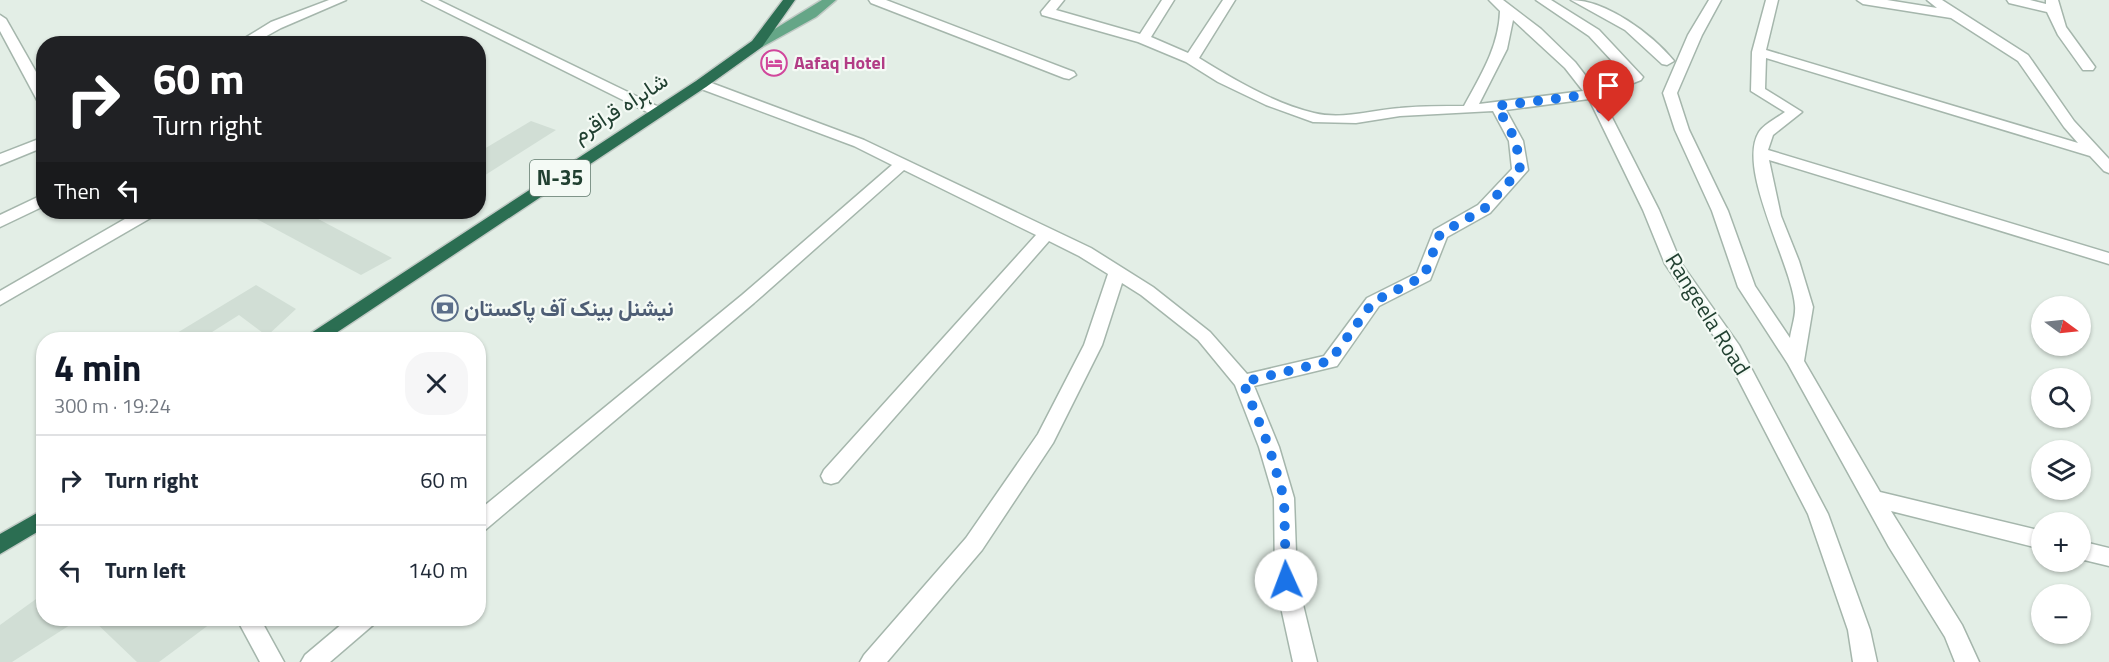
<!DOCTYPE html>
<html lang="en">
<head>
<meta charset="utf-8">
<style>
	body { margin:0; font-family:"Titillium Web",Vazirmatn,sans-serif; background:#f6f6f7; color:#1f2937; height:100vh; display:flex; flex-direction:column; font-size:22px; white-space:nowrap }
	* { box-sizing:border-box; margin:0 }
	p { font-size:20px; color:#747a83 }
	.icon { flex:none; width:33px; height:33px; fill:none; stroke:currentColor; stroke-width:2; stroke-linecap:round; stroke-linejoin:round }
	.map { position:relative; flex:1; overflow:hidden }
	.panel { position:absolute; left:36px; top:332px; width:450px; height:294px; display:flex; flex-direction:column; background:#fff; border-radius:24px; box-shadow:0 2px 4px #0004 }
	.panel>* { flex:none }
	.hud { position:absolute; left:36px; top:36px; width:450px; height:183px; border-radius:24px; box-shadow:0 2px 4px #0004; background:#202124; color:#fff; overflow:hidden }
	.needle { width:39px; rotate:105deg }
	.tools { position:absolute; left:2031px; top:296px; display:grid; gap:12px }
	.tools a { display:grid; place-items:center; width:60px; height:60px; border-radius:50%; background:#fff; box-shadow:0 2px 4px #0004; font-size:30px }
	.pin { position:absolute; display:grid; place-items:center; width:51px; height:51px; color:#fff; margin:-62px -26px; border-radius:50% 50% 50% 0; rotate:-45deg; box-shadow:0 0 6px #0007 }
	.pin .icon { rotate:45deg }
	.me { position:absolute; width:66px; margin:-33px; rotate:358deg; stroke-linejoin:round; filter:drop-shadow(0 0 4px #0008) }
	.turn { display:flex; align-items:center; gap:21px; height:126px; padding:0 18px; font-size:27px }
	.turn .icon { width:78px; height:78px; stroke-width:2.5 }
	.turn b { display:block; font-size:42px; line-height:51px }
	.then { display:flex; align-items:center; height:57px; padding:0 18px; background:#0003; gap:12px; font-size:22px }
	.round { display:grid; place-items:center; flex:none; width:63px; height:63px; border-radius:24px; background:#f6f6f7 }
	.headline { display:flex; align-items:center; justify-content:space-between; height:102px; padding:0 18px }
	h1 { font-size:36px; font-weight:700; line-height:45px; color:#111827 }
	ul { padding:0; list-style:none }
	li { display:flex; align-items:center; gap:18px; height:90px; padding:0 18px; border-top:2px solid #e0e1e3 }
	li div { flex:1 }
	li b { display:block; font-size:22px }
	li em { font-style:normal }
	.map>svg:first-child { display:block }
</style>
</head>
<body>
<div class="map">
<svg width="2109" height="662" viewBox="0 0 2109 662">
	<rect width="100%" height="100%" fill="#e3eee6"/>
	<g fill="#d1ded5">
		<path d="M531,121L556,130L479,179V152Z"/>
		<path d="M244,212H305L392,258L361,275Z"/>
		<path d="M256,285L296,309L267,336L239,315L201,339H167Z"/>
		<path d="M43,594L44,618H81L12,662H0V625Z"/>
		<path d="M91,618H218L159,662H137Z"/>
	</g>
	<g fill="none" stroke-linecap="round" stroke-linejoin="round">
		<g stroke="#a5b6ac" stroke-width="3">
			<g id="minor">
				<path d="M329,0H346L281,28L252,44H235L271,22Z"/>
				<path d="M422,0H438L663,109L665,112L663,115H653Z"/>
				<path d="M869,0H886L1074,72L1076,75L1069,79L1064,78L871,3Z"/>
				<path d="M1051,0H1064L1056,10L1140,34L1162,0H1174L1151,37L1188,53L1223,0H1235L1199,58C1233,79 1273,103 1314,113C1342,120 1372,110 1400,108C1421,106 1443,106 1464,106C1481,75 1499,46 1500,11L1489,0H1503L1541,29L1575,62L1595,88L1626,76L1589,36L1536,0H1551L1599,30L1643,77L1641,80L1601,96L1659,210L1681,263L1739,345L1828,514L1870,630L1877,662H1853L1848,630L1808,514L1722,348L1665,264L1643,210L1589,99L1506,110L1523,141L1528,170L1490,213L1447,237L1430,280L1379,306L1337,366L1254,386L1279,447L1294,498L1297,580L1317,662H1293L1275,580L1274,498L1259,447L1235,385L1198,340L1141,295L1122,283L1102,345L1053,443L982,550L887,662H860L864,655L966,538L1038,434L1084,345L1108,274L1079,256L1049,241L838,482L831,484L824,482L821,476L824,470L1036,235L904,170L754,303L485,530L478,532V511L742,295L892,165L854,146L696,87L694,84L696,81H706L864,140L1091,248L1153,287L1210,332L1247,374L1324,356L1367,298L1417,273L1434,230L1478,205L1512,169L1509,141L1493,111L1400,116L1356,123L1313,122L1266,105L1218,82L1186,62L1138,42L1042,15L1041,12ZM1513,20L1565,68L1583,91L1479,104L1507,49Z"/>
				<path d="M1571,0C1606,0 1652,34 1674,61L1667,65L1662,64L1625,30Z"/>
				<path d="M1709,0H1721L1702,35L1677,93L1689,130L1728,211L1755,286L1790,338C1791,329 1796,316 1795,306C1792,264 1736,169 1759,132C1764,124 1777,118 1785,112L1751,91L1752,52L1766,0H1778L1766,50L2078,143L2064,127L2018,61L1951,18L1863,4L1857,0H1887L1937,8L1927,0H1942L2028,55L2074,121L2109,159V173L2104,171L2090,156L1766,58L1765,89L1802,112L1773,135L1768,150L2109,253V264L1769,160L1781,216L1799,261L1813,307L1804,361L1880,492L2042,531V549L1891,511L1962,625L1979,662H1955L1945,637L1889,547L1788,364L1738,287L1712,211L1675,130L1663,93L1688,35Z"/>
				<path d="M2007,0H2030L2046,4V0H2058L2066,27L2095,67L2093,70H2083L2058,35L2047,12L2009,3Z"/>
				<path d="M0,15L6,19L44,86V104L37,100L0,31Z"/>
				<path d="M44,137V147L0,165V154Z"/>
				<path d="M44,194V206L0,227V215Z"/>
				<path d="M137,212H156L154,216L0,305V291Z"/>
				<path d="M2080,541L2109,548V566L2080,559Z"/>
				<path d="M240,618H262V622L284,662H260L239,623Z"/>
				<path d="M349,618H376L373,625L330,662H301L305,655Z"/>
			</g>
		</g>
		<g stroke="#c1cac5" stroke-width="3">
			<path id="major" d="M822,0H836L816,17L762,47H752L750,44Z"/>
		</g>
		<g stroke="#c1cac5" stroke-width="3">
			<g id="highway">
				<path d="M783,0H795L762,47L706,87L327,339H305L308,335L696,81L752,41Z"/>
				<path d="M44,509V528L0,554V534Z"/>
			</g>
		</g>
		<use href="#minor" fill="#fff" fill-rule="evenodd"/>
		<use href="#major" fill="#65a687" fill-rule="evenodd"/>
		<use href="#highway" fill="#2b6e52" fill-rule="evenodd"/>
	</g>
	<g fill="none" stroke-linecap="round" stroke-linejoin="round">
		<path stroke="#1a73e8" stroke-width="10" stroke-dasharray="0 18" d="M1286,580L1284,498L1269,447L1243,382L1330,361L1373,302L1424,276L1440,234L1484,209L1520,170L1516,141L1497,106L1593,94L1609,122"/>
	</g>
	<defs>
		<g id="hotel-ring" transform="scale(1.35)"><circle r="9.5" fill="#f4faf5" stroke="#d1479c" stroke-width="1.5"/><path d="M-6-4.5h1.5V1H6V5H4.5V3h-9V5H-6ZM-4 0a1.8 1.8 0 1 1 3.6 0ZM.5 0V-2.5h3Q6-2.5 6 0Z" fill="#d1479c"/></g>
		<g id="bank-ring" transform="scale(1.35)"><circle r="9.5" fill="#f4faf5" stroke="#5c6f8a" stroke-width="1.5"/><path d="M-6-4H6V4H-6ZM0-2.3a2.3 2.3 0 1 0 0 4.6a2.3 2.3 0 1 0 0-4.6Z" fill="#5c6f8a"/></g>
	</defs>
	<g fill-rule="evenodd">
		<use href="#hotel-ring" x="774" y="63"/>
		<use href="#bank-ring" x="445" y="308"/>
	</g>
	<g text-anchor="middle" stroke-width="4.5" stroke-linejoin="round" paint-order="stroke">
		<g font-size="18" font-weight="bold" fill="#b23c85" stroke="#f4faf5" text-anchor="start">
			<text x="794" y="69">Aafaq Hotel</text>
		</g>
		<rect fill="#f4faf5" stroke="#60786c" stroke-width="1.5" x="530" y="160" width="60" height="36" rx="4.5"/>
		<g font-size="21" font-weight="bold" fill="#214031">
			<text x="560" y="185">N-35</text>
		</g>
		<g font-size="22" fill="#214031" stroke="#f4faf5">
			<text transform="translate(620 107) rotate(-33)" y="8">شاہراہ قراقرم</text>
			<text transform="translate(1708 314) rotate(58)" y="8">Rangeela Road</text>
		</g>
		<g font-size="22" font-weight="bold" fill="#4e5e75" stroke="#f4faf5" text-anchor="start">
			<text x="464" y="316">نیشنل بینک آف پاکستان</text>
		</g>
	</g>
</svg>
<div class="tools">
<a><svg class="needle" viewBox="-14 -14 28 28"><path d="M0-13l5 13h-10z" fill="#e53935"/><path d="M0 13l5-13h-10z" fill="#747a83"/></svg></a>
<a><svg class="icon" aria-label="search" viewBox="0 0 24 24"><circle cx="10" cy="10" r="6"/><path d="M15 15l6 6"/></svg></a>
<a><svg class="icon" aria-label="layers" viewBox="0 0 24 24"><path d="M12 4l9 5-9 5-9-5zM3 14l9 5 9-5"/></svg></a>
<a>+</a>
<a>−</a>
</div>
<div class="pin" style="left:1609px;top:122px;background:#d93025"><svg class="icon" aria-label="arrive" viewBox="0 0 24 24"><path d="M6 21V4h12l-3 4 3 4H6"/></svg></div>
<svg class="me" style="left:1286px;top:580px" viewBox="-20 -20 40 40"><circle r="19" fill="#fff"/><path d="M0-13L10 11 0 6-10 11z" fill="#1a73e8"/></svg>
<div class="hud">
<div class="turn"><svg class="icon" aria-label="right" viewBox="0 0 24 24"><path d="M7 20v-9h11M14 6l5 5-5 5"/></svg><div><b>60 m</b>Turn right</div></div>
<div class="then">Then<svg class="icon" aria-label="left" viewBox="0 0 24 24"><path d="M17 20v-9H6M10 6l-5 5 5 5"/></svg></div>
</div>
<section class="panel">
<div class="headline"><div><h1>4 min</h1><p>300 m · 19:24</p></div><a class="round"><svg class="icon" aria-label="close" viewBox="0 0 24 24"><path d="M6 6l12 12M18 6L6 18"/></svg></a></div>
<ul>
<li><svg class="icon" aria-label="right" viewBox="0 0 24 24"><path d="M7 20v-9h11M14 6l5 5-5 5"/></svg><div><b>Turn right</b></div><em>60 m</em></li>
<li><svg class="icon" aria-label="left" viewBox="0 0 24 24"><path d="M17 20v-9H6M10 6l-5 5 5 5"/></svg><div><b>Turn left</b></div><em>140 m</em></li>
</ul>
</section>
</div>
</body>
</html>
